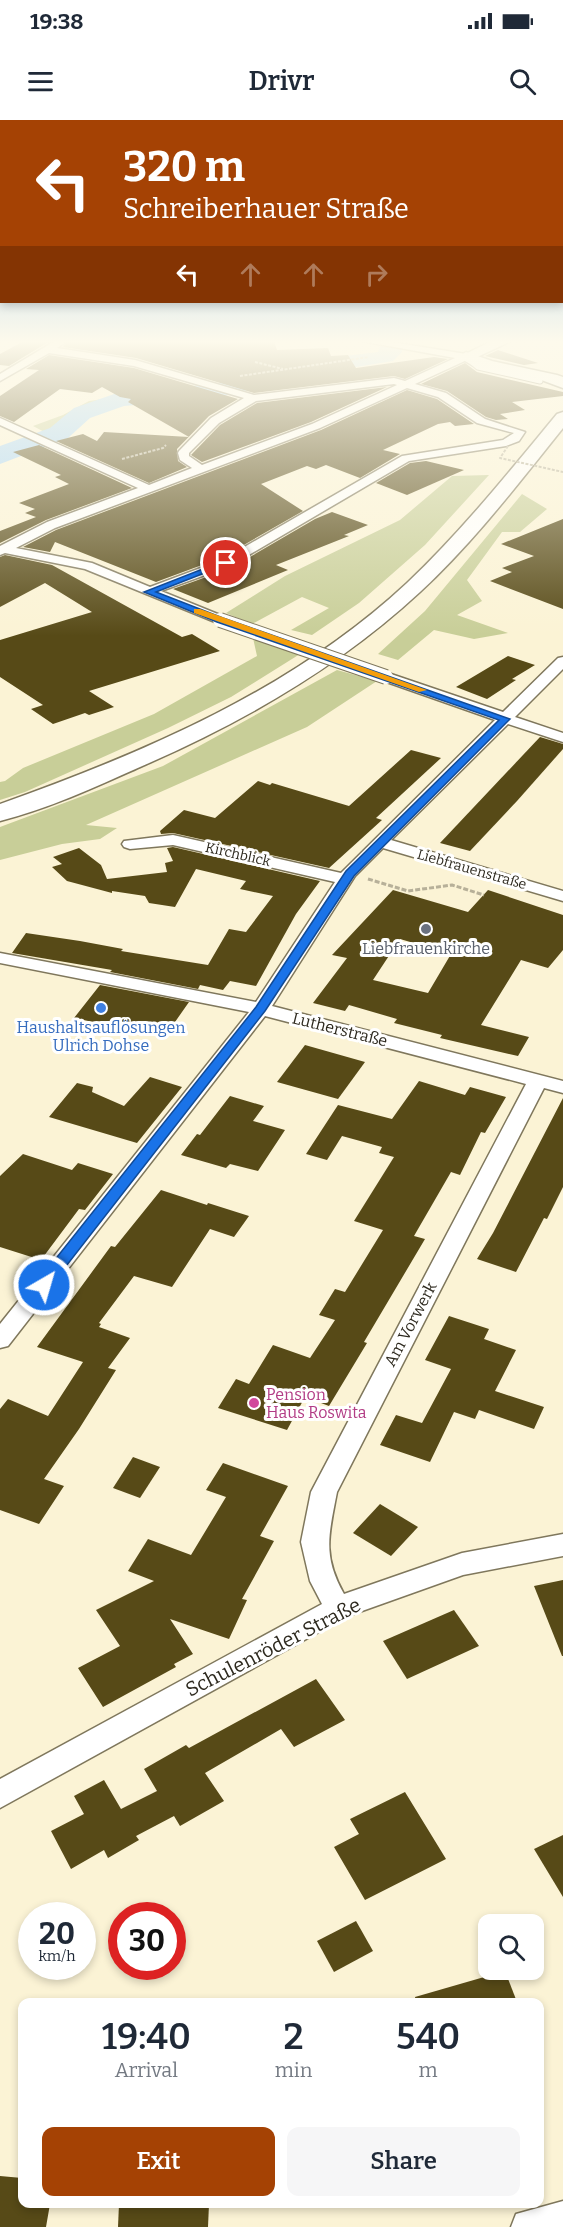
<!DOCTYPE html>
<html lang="en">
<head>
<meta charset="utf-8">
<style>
	body { margin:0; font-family:Bitter,serif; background:#f6f6f7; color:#1f2937; height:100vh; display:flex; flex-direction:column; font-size:22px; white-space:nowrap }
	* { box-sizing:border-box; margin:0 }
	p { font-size:20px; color:#747a83 }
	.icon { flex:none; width:33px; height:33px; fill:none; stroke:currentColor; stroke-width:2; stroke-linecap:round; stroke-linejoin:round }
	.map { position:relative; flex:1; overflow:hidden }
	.side { position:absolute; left:18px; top:1878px; width:526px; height:210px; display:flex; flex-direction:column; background:#fff; border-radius:12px; box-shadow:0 3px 9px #0003 }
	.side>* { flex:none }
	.hud { position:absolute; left:0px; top:0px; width:564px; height:183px; box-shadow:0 3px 9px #0003; background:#a54204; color:#fff; overflow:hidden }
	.fabs { position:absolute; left:478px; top:1794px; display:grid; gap:12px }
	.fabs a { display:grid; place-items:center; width:66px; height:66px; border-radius:12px; background:#fff; box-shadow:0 3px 9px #0003; font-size:30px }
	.speed { position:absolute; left:18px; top:1782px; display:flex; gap:12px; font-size:30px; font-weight:700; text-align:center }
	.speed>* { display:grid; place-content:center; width:78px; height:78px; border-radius:50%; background:#fff; box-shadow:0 3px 9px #0003; line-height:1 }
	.speed small { font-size:15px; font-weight:400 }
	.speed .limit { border:9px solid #d22; background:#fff; color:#111 }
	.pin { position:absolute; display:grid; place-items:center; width:51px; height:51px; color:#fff; margin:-26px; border:3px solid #fff; border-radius:50%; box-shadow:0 2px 6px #0007 }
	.me { position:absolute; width:66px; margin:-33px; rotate:38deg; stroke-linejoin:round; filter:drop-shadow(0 0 4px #0008) }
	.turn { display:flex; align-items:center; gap:21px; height:126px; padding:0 24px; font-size:27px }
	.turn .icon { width:78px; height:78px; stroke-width:2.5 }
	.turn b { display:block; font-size:42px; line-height:51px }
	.lanes { display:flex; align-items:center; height:57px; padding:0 24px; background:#0003; justify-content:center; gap:30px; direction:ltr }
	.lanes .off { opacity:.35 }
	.eta { display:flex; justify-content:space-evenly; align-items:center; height:102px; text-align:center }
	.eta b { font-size:36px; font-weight:600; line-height:42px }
	.button { display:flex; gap:12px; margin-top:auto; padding:12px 24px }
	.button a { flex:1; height:69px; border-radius:12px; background:#a54204; color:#fff; font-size:24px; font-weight:600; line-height:69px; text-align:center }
	.button a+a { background:#f6f6f7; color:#1f2937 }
	.status { display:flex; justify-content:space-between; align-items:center; height:42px; padding:0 30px; background:#fff; direction:ltr }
	.status svg { height:16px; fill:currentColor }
	header { display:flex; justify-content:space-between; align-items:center; height:78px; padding:0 24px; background:#fff; font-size:27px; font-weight:600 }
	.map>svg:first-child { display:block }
</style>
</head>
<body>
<div class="status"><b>19:38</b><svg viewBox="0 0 49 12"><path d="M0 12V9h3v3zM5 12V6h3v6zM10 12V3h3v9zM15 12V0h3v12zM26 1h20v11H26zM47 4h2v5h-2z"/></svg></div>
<header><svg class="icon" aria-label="menu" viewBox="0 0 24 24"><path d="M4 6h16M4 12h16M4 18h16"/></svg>Drivr<svg class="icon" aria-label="search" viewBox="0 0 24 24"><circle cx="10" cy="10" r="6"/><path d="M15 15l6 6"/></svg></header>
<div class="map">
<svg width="563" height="2107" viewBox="0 0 563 2107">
	<rect width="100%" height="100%" fill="#fbf3d5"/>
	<g fill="#c8ce98">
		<path d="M208,270L220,273C176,276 132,277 91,295C78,301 68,312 54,317L33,306L63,295L89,281L139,274Z"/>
		<path d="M489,355L425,425L359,483L312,515L291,510L329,488L302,477L252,504L226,493L285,456L400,400L452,356Z"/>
		<path d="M522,374L547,389L520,412H502L467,460L482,481L457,495L508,513L474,519L434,510L398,540L378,534L425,491Z"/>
		<path d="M253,518L300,534L231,577L168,608L25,672L0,680V662L5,661L23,648L154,594L257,536Z"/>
		<path d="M337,550L377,561L307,607L86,705L117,708L100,719L62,724L0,740V707L163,646Z"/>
	</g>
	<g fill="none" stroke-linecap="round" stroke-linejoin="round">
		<path fill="#a4d3f8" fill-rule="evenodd" d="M382,221H404L402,232L393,241L312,254L216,278L124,286L90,298L68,318L0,344V326L50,308L74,288L120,272L216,264L312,240L378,232Z"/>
	</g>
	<g fill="#574a17" fill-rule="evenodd">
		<path d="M24,221H50L9,246L0,245V234Z"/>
		<path d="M65,221L274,222L277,230L328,228L331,236L348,235L356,248L434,237L448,239L405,259L394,256L254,273L136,238L63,227L66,223Z"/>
		<path d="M498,230L538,243L524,245L485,236Z"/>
		<path d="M49,235L134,248L238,279L209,296L177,329L178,341L187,347L149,363L56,321L83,314L97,321L104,312L189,317L128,282L131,279L120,277L102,267L92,273L60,269L14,302L0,296V276L39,250L26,249Z"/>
		<path d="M465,243L477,252L563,272V276L512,282L525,290L500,294L508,299L496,300L486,297L447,271L421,264Z"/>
		<path d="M387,267L311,302L202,342L191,335L220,305L257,283Z"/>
		<path d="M407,270L437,279L474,304L455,306L450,302L438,304L383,330L400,334L360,358L326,345L316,349L307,346L261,364L303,391L221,438L156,462L55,422L50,432L23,427L56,410L321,310Z"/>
		<path d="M39,325L132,368L46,400L0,423V411L36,397L25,393L35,389L19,383L69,364L55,357L61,355L13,332Z"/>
		<path d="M426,341L464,350L407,375L376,363L410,343Z"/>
		<path d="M332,392L368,405L344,415L349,416L276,445L288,450L208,483L173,469L231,448L315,399Z"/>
		<path d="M563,399V489L490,461L512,452L502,448L534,436L501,424Z"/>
		<path d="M5,435L52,445L182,517L192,514L220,531L89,571L114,587L89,595L85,593L53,604L31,589L43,585L0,557V520L92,492L45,463L0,487V437Z"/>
		<path d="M508,536L535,545L512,559L516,560L487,579L456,567Z"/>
		<path d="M540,617L563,624V629L517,681L470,731L440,723Z"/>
		<path d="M411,630L441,638L376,698L382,700L329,748L173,713L161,714L160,711L184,690L215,698L258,661L270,665L272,663L349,686Z"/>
		<path d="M173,727L320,761L296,794L256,866L230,861L223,870L200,865L198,869L110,852L112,850L12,833L26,813L80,821L123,829L121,831L208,845L229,809L246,812L273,776L240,769L246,761L196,749L175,787L149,783L145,776L112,771V773L67,761L52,747L62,744L53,737L79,728L101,745L107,759L167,752L165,743L173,741L167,728Z"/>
		<path d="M393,770L468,792L488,770L563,795V830L548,848L521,840L481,905L529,917L518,936L440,918L442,915L394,903L397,899L349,885L345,891L313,883L347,838L332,835ZM400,819L451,834L428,873L373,860Z"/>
		<path d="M100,865L189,882L168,912L111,900L107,905L74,898Z"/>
		<path d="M305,925L365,942L338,979L277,962Z"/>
		<path d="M150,957L182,967L137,1023L49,997L77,963L93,967L92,972L124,986Z"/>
		<path d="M419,961L465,975L470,967L506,977L485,1013L481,1012L460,1055L451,1052L414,1116L425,1119L364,1222L367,1223L329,1286L305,1277L287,1310L218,1288L236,1259L249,1264L273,1225L310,1238L335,1200L319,1195L335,1169L345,1172L383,1110L354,1101L394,1037L379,1033L382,1027L342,1016L327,1040L306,1034L338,985L392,999Z"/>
		<path d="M230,976L264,986L253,1001L285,1010L258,1051L230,1044L226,1048L181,1035L197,1014L200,1015Z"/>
		<path d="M563,978V1067L547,1099L544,1098L516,1152L477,1139L493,1113Z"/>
		<path d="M23,1034L72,1050L78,1043L113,1054L85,1090L79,1089L41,1140L0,1127V1056Z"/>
		<path d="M161,1070L207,1085L208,1083L249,1096L234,1117L210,1109L172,1167L134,1156L99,1203L101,1204L99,1207L130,1218L108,1248L116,1250L79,1309L44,1359L64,1366L39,1404L0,1390V1289L8,1279L48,1296L83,1242L37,1227L111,1126L115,1127Z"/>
		<path d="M449,1196L489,1209L484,1219L516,1230L495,1271L544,1287L534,1309L479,1290L475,1299L454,1292L430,1342L380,1325L396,1295L422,1303L451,1249L425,1240Z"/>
		<path d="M133,1337L160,1347L140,1378L113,1368Z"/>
		<path d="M223,1343L288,1366L260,1416L274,1421L242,1479L247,1480L229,1519L170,1499L193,1534L174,1544L176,1547L103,1587L78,1548L120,1526L96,1490L154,1461L128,1451L148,1419L191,1435L226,1377L206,1370Z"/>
		<path d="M380,1384L418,1407L391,1436L353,1413Z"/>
		<path d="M563,1460V1536H562L534,1466Z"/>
		<path d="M454,1490L479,1526L407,1559L383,1521Z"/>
		<path d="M316,1559L345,1600L294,1627L281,1609L205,1653L224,1681L180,1706L174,1696L136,1716L139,1720L108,1738L104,1730L71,1749L51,1711L84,1694L74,1676L104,1660L121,1689L157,1671L144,1649L186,1625L189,1628Z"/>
		<path d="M405,1672L446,1739L365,1780L334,1727L359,1714L350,1699Z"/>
		<path d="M563,1715V1777L534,1729Z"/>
		<path d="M356,1801L373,1831L334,1852L317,1821Z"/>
		<path d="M505,1851L517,1882H416L415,1877Z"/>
		<path d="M0,2056L22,2058V2084H50L46,2107H0Z"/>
		<path d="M119,2084H209L208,2107H118Z"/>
	</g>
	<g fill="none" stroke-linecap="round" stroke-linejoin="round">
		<g stroke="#7f775c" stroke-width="7">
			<path id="service" d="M466,237L478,247L540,261"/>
		</g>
		<g stroke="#7f775c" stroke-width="3">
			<g id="minor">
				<path d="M55,221L64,223L57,228L135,240L254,275L394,258L405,261L455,238L361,221H385L466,234L471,237L469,239L415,264L446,273L485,299L525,312L519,321L506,326L409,341L230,446L161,471L225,497L227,500L225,503L220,504L85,449L5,433L0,435V426L47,402L138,368L0,305V298L149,365L192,348L180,340L178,333L179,331L211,298L244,278L134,246L49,233L0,261V254ZM394,264L397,265L312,304L202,345L189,336V333L219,303L256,281ZM407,268L438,277L477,303L514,313L503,320L402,336L222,440L150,467L92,443L16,428L55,408L320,308Z"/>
				<path d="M563,537V549L515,597L563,613V622L508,604L391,720L563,771V781L383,728L355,756L272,886L563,961V973L544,968L337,1372C329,1414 322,1435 344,1474L462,1433L563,1414V1436L463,1455L348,1496L0,1688V1659L322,1484L310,1461L301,1422L311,1372L526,964L265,896L8,1226L0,1228V1204L249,892L0,843V833L256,882L335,762L173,725L130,729L124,727L122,724L124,721L173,715L341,753L495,600L381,560L379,557L381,554H391L503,592L558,538Z"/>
				<path d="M563,2081V2107H511L516,2094Z"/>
			</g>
		</g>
		<g stroke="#7f775c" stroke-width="3">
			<path id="secondary" d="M492,221H511L471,240H461L459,237Z"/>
		</g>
		<g stroke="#7f775c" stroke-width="3">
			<g id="trunk">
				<path d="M466,232L492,241L557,255L563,257V268L536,258L472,245L458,237Z"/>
				<path d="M563,292V308C518,364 473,423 420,472C338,548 242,603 140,647C95,667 48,689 0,701V684C146,632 292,570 407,463C462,411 509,352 557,294Z"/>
			</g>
		</g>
		<g stroke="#b7b099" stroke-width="2" stroke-dasharray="3 1.5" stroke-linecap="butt">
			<path d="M255,242L283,249"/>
			<path d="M240,256L369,237"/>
			<path d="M122,339L163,328L166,325"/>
		</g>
		<path stroke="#b7b099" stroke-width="3" stroke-dasharray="5 2" stroke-linecap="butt" d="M368,759L408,771L452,765L484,775"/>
		<use href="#service" stroke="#fff" stroke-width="5"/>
		<use href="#minor" fill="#fff" fill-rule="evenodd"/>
		<use href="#secondary" fill="#fff" fill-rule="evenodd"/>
		<use href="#trunk" fill="#fff" fill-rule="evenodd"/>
		<g stroke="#7f775c" stroke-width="16" stroke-linecap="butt">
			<path id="minor-bridge" d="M220,500L386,557"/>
		</g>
		<path stroke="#b7b099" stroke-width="2" stroke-dasharray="3 1.5" stroke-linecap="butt" d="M508,326L500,338L563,352"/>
		<use href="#minor-bridge" stroke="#fff" stroke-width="14"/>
	</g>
	<linearGradient id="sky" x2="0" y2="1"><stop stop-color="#8dc0ee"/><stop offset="0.43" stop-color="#fdfaec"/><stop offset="1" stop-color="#fdfaec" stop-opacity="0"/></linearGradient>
	<rect width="563" height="516" fill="url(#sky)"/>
	<path fill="#1a73e8" stroke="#114b97" stroke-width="1.5" d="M223,441L230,443L156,472L223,498L510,599L354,756L265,891L49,1168L44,1170L36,1165L38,1161L256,887L346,751L499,600L217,502L144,472Z"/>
	<path fill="#f59e0b" d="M194,489H200L427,570L419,572L194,493Z"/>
	<circle fill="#6b7280" stroke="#fff" stroke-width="2" cx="426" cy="809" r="6"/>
	<circle fill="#3f7fe0" stroke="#fff" stroke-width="2" cx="101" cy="888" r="6"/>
	<circle fill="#d1479c" stroke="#fff" stroke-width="2" cx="254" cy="1283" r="6"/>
	<g text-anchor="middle" stroke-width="6" stroke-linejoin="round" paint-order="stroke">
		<g font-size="14" fill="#2d291e" stroke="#fff">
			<text transform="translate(238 734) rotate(13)" y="5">Kirchblick</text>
			<text transform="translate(472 749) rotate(16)" y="5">Liebfrauenstraße</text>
		</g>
		<g font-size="16" fill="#5b616d" stroke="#fff">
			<text x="426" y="834">Liebfrauenkirche</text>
		</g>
		<g font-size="16" fill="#366cbe" stroke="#fff">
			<text x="101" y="913">Haushaltsauflösungen<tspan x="101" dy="18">Ulrich Dohse</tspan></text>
		</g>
		<g font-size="16" fill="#2d291e" stroke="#fff">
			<text transform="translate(340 909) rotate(14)" y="6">Lutherstraße</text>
			<text transform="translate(410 1204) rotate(-62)" y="6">Am Vorwerk</text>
		</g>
		<g font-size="16" fill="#b23c85" stroke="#fff" text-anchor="start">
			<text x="266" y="1280">Pension<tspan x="266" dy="18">Haus Roswita</tspan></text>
		</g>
		<g font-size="20" fill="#2d291e" stroke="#fff">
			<text transform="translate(273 1527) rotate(-27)" y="7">Schulenröder Straße</text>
		</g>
	</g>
</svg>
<div class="fabs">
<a><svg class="icon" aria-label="search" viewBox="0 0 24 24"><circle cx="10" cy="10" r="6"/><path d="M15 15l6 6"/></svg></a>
</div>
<div class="speed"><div>20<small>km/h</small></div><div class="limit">30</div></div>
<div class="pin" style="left:226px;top:443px;background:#d93025"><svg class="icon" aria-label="arrive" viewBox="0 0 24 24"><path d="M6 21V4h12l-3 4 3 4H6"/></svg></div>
<svg class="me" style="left:44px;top:1165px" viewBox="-20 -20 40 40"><circle r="17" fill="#1a73e8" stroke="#fff" stroke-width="3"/><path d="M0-11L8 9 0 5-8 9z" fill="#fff"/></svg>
<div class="hud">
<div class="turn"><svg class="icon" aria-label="left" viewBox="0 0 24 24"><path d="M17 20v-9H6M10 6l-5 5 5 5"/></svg><div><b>320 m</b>Schreiberhauer Straße</div></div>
<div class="lanes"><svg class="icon" aria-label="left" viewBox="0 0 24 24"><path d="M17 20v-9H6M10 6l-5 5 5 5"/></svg><svg class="icon off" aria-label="ahead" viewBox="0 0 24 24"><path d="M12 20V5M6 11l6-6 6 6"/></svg><svg class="icon off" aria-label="ahead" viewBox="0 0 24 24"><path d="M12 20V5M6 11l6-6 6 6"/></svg><svg class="icon off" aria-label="right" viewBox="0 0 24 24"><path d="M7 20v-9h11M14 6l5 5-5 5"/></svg></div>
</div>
<section class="side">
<div class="eta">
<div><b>19:40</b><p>Arrival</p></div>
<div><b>2</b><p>min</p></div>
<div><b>540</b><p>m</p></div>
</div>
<div class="button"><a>Exit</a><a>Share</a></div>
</section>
</div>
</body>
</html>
